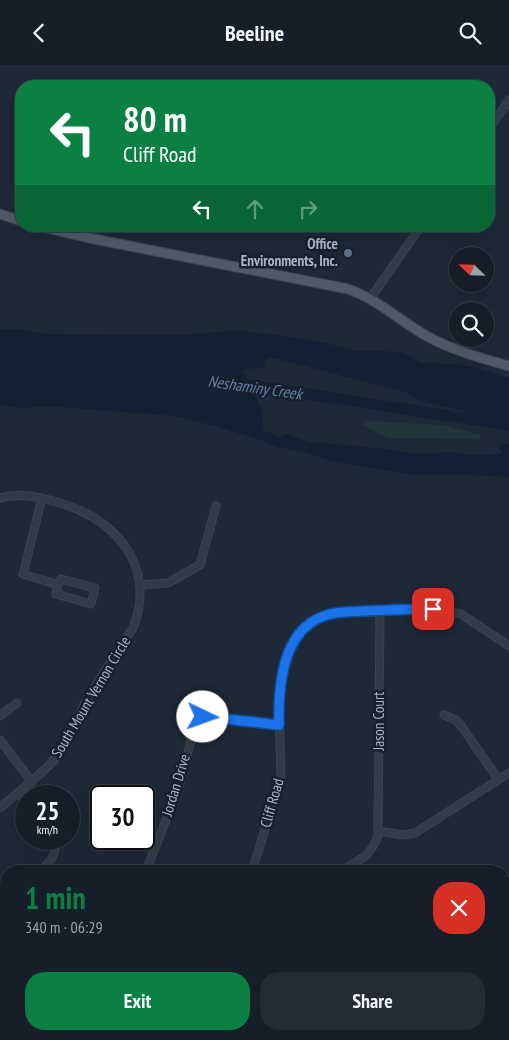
<!DOCTYPE html>
<html lang="en">
<head>
<meta charset="utf-8">
<style>
	body { margin:0; font-family:"PT Sans Narrow",sans-serif; background:#232c35; color:#f1f3f6; height:100vh; display:flex; flex-direction:column; font-size:19px; white-space:nowrap }
	* { box-sizing:border-box; margin:0 }
	p { font-size:16px; color:#9ea2a8 }
	.icon { flex:none; width:28px; height:28px; fill:none; stroke:currentColor; stroke-width:2; stroke-linecap:round; stroke-linejoin:round }
	.map { position:relative; flex:1; overflow:hidden }
	.side { position:absolute; left:0px; top:800px; width:510px; height:175px; display:flex; flex-direction:column; background:#161f29; border-radius:20px 20px 0 0; box-shadow:0 5px 20px #0002,0 0 0 1px #353d46 }
	.side>* { flex:none }
	.guide { position:absolute; left:15px; top:15px; width:480px; height:152px; border-radius:20px; box-shadow:0 5px 20px #0002,0 0 0 1px #353d46; background:#0b8043; color:#fff; overflow:hidden }
	.needle { width:32px; rotate:293deg }
	.fabs { position:absolute; left:449px; top:182px; display:grid; gap:10px }
	.fabs a { display:grid; place-items:center; width:45px; height:45px; border-radius:50%; background:#161f29; box-shadow:0 5px 20px #0002,0 0 0 1px #353d46; font-size:25px }
	.speed { position:absolute; left:15px; top:720px; display:flex; gap:10px; font-size:25px; font-weight:700; text-align:center }
	.speed>* { display:grid; place-content:center; width:65px; height:65px; border-radius:50%; background:#161f29; box-shadow:0 5px 20px #0002,0 0 0 1px #353d46; line-height:1 }
	.speed small { font-size:12px; font-weight:400 }
	.speed .limit { border:2px solid #111; border-radius:8px; background:#fff; color:#111 }
	.pin { position:absolute; display:grid; place-items:center; width:42px; height:42px; color:#fff; margin:-21px; border-radius:10px; box-shadow:0 2px 8px #0006 }
	.me { position:absolute; width:55px; margin:-28px; rotate:93deg; stroke-linejoin:round; filter:drop-shadow(0 0 4px #0008) }
	.turn { display:flex; align-items:center; gap:18px; height:105px; padding:0 25px; font-size:22px }
	.turn .icon { width:65px; height:65px; stroke-width:2.5 }
	.turn b { display:block; font-size:35px; line-height:42px }
	.lanes { display:flex; align-items:center; height:48px; padding:0 25px; background:#0003; justify-content:center; gap:25px; direction:ltr }
	.lanes .off { opacity:.35 }
	.round { display:grid; place-items:center; flex:none; width:52px; height:52px; border-radius:20px; background:#232c35 }
	.summary { display:flex; align-items:center; justify-content:space-between; height:85px; padding:0 25px }
	h1 { font-size:30px; font-weight:600; line-height:38px; color:#0b8043 }
	.button { display:flex; gap:10px; margin-top:auto; padding:10px 25px }
	.button a { flex:1; height:58px; border-radius:20px; background:#0b8043; color:#fff; font-size:20px; font-weight:600; line-height:58px; text-align:center }
	.button a+a { background:#232c35; color:#f1f3f6 }
	header { display:flex; justify-content:space-between; align-items:center; height:65px; padding:0 25px; background:#161f29; font-size:22px; font-weight:600 }
	.map>svg:first-child { display:block }
</style>
</head>
<body>
<header><svg class="icon" aria-label="back" viewBox="0 0 24 24"><path d="M15 5l-7 7 7 7"/></svg>Beeline<svg class="icon" aria-label="search" viewBox="0 0 24 24"><circle cx="10" cy="10" r="6"/><path d="M15 15l6 6"/></svg></header>
<div class="map">
<svg width="509" height="975" viewBox="0 0 509 975">
	<rect width="100%" height="100%" fill="#1e2937"/>
	<path fill="#203638" d="M365,356L443,360L480,370V374L388,373L363,360Z"/>
	<path fill="#122134" d="M17,264L45,269L187,270L236,265L312,275L358,286H382L404,288L421,298L456,299L477,303L509,313V357L425,337L410,331L409,328L270,292L265,295L264,303L242,304L262,345L263,365L280,372L286,369L310,377L376,383L417,389L452,387L470,390L500,389L503,386L498,384L503,378L509,379V412L471,410H416L333,397L304,387L276,382L258,374L215,361L174,351L49,341L18,343L0,340V265Z"/>
	<g fill="none" stroke-linecap="round" stroke-linejoin="round">
		<path stroke="#122134" stroke-width="11" d="M236,318L509,360"/>
		<g stroke="#3b4451" stroke-width="9">
			<g id="minor">
				<path d="M489,64L509,35"/>
				<path d="M370,234L421,161"/>
				<path d="M0,433C19,428 34,431 53,436C113,451 158,499 133,563L88,632L66,678L56,693L40,709L0,743"/>
				<path d="M42,433L23,509L58,520L56,529L91,539L95,523L61,514L58,520"/>
				<path d="M140,520L168,518L200,500L216,441"/>
				<path d="M444,650L456,655L462,662L498,714"/>
				<path d="M0,651L17,638"/>
				<path d="M0,675L32,717"/>
				<path d="M18,728L26,737"/>
				<path d="M379,766L403,770L415,768L509,708"/>
				<path d="M40,806C51,797 57,789 55,774"/>
				<path d="M146,806L180,719L195,659L200,654L209,652L279,660"/>
				<path d="M252,806L281,714L279,639L280,627L287,591L295,574L301,567L321,552L337,548L433,544L461,549L509,581"/>
				<path d="M340,806C359,796 370,792 378,771L380,546"/>
				<path d="M0,826L6,827"/>
				<path d="M504,842L509,849"/>
				<path d="M0,968L6,963"/>
				<path d="M421,969L423,975"/>
				<path d="M20,975L29,969"/>
				<path d="M283,975L299,969"/>
			</g>
		</g>
		<g stroke="#3b4451" stroke-width="11">
			<g id="major">
				<path d="M0,149L21,156"/>
				<path d="M38,161L94,174L348,224C377,234 399,255 425,270C451,285 481,293 509,301"/>
			</g>
		</g>
		<use href="#minor" stroke="#323b47" stroke-width="7"/>
		<use href="#major" stroke="#4f5a68" stroke-width="9"/>
	</g>
	<g fill="none" stroke-linecap="round" stroke-linejoin="round">
		<g stroke="#114b97" stroke-width="12">
			<path id="route" d="M203,652H209L279,660C278,622 282,563 327,550C339,546 352,547 365,546C387,545 410,544 433,544"/>
		</g>
		<use href="#route" stroke="#1a73e8" stroke-width="9"/>
	</g>
	<circle fill="#5c6f8a" stroke="#17202c" stroke-width="2" cx="348" cy="188" r="5"/>
	<g text-anchor="middle" stroke-width="5" stroke-linejoin="round" paint-order="stroke">
		<g font-size="15" font-weight="bold" fill="#abb6c5" stroke="#17202c" text-anchor="end">
			<text x="338" y="184">Office<tspan x="338" dy="17">Environments, Inc.</tspan></text>
		</g>
		<g font-size="15" fill="#abb6c5" stroke="#17202c">
			<text transform="translate(91 632) rotate(-59)" y="5">South Mount Vernon Circle</text>
			<text transform="translate(379 656) rotate(-90)" y="5">Jason Court</text>
			<text transform="translate(176 720) rotate(-73)" y="5">Jordan Drive</text>
			<text transform="translate(272 738) rotate(-74)" y="5">Cliff Road</text>
		</g>
		<g font-size="16" font-style="italic" fill="#6280a6" stroke="#17202c">
			<text transform="translate(255 322) rotate(8)" y="6">Neshaminy Creek</text>
		</g>
	</g>
</svg>
<div class="fabs">
<a><svg class="needle" viewBox="-14 -14 28 28"><path d="M0-13l5 13h-10z" fill="#e53935"/><path d="M0 13l5-13h-10z" fill="#9ea2a8"/></svg></a>
<a><svg class="icon" aria-label="search" viewBox="0 0 24 24"><circle cx="10" cy="10" r="6"/><path d="M15 15l6 6"/></svg></a>
</div>
<div class="speed"><div>25<small>km/h</small></div><div class="limit">30</div></div>
<div class="pin" style="left:433px;top:544px;background:#d93025"><svg class="icon" aria-label="arrive" viewBox="0 0 24 24"><path d="M6 21V4h12l-3 4 3 4H6"/></svg></div>
<svg class="me" style="left:203px;top:652px" viewBox="-20 -20 40 40"><circle r="19" fill="#fff"/><path d="M0-13L10 11 0 6-10 11z" fill="#1a73e8"/></svg>
<div class="guide">
<div class="turn"><svg class="icon" aria-label="left" viewBox="0 0 24 24"><path d="M17 20v-9H6M10 6l-5 5 5 5"/></svg><div><b>80 m</b>Cliff Road</div></div>
<div class="lanes"><svg class="icon" aria-label="left" viewBox="0 0 24 24"><path d="M17 20v-9H6M10 6l-5 5 5 5"/></svg><svg class="icon off" aria-label="ahead" viewBox="0 0 24 24"><path d="M12 20V5M6 11l6-6 6 6"/></svg><svg class="icon off" aria-label="right" viewBox="0 0 24 24"><path d="M7 20v-9h11M14 6l5 5-5 5"/></svg></div>
</div>
<section class="side">
<div class="summary"><div><h1>1 min</h1><p>340 m · 06:29</p></div><a class="round" style="background:#d93025;color:#fff"><svg class="icon" aria-label="close" viewBox="0 0 24 24"><path d="M6 6l12 12M18 6L6 18"/></svg></a></div>
<div class="button"><a>Exit</a><a>Share</a></div>
</section>
</div>
</body>
</html>
